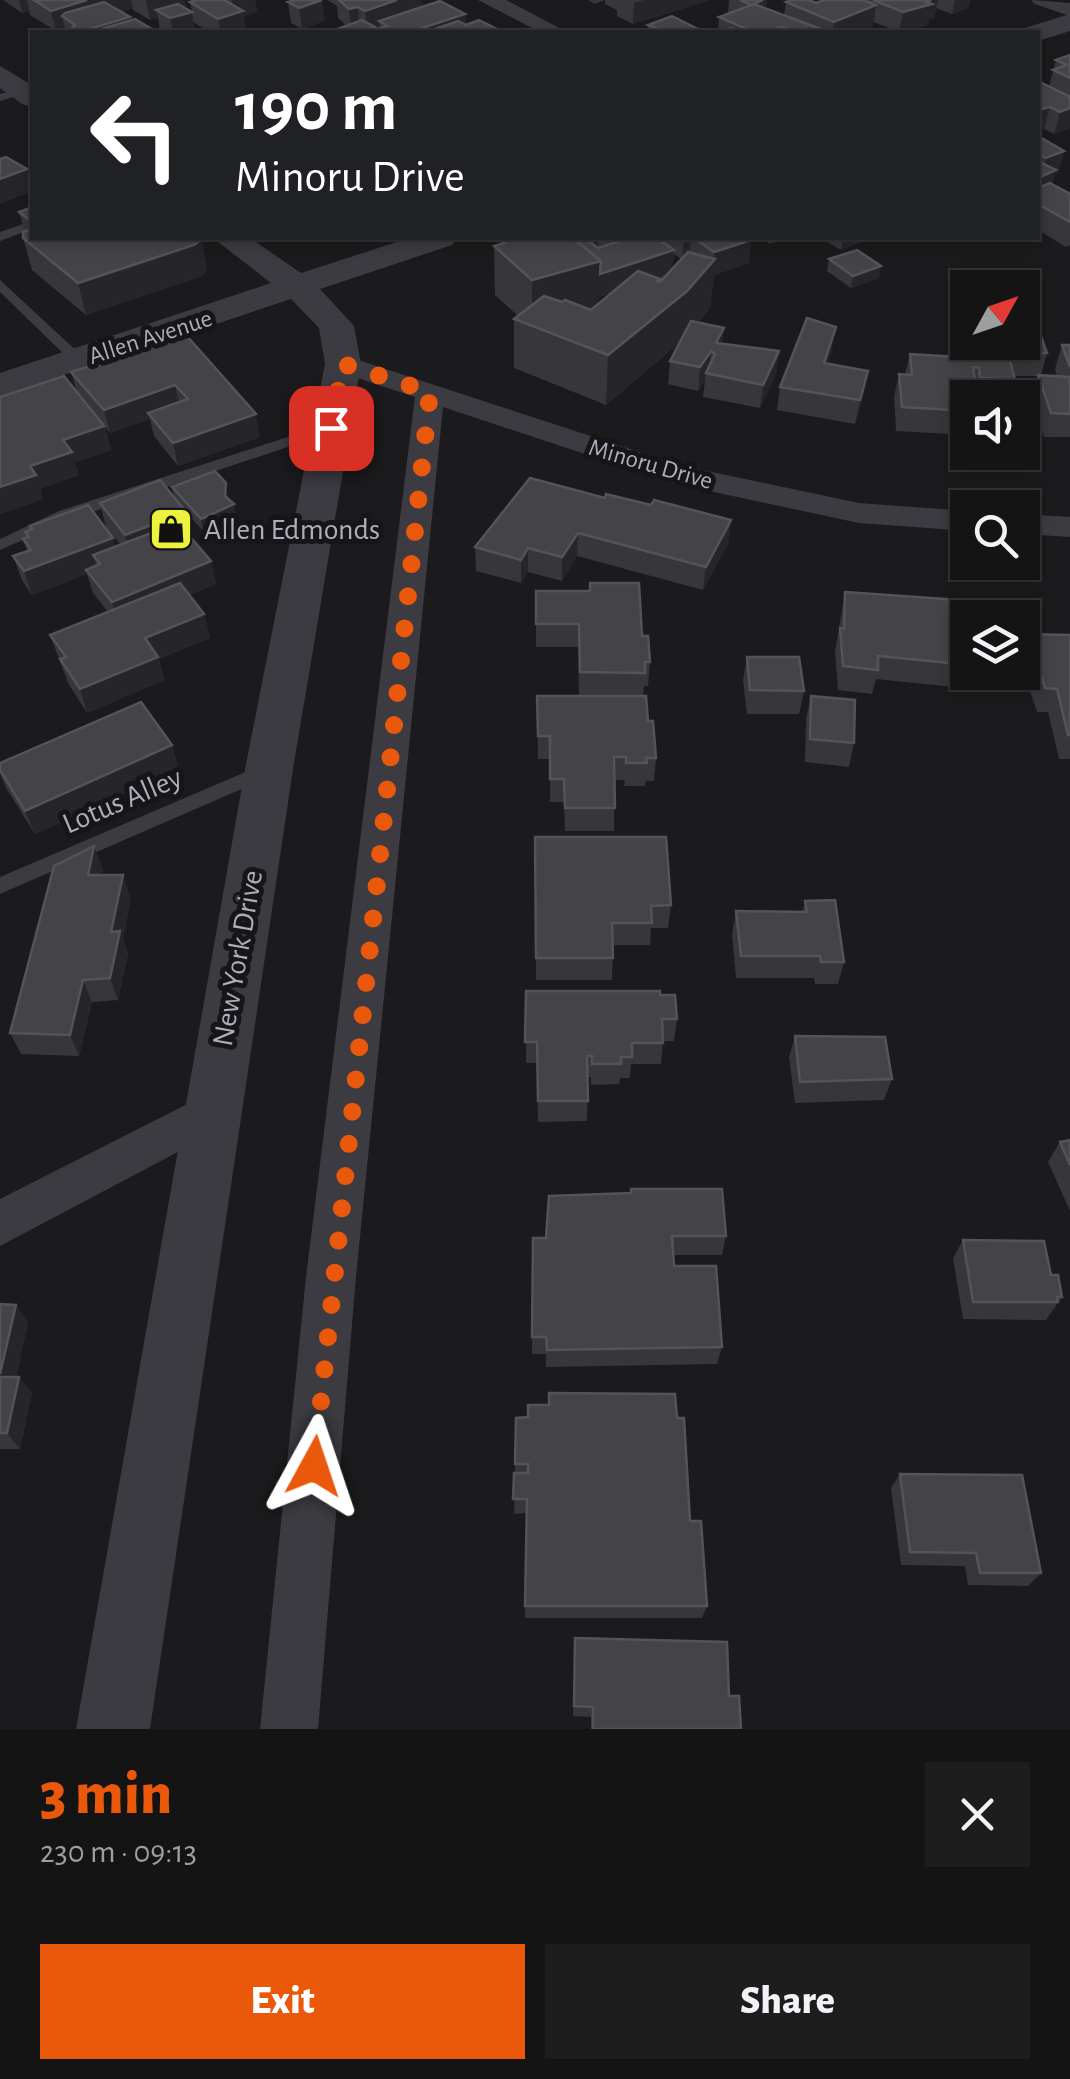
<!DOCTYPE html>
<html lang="en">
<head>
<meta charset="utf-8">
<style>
	body { margin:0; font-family:"Alegreya Sans",sans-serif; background:#1d1d1e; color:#f1f3f6; height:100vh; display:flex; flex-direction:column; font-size:38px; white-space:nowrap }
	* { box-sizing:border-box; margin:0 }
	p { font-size:32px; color:#9d9ea0 }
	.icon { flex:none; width:55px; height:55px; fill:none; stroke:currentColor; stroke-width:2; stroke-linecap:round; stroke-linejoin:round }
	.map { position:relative; height:1729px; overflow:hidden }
	.details { display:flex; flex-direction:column; background:#141415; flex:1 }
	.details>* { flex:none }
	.hud { position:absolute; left:30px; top:30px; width:1010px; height:210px; border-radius:0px; box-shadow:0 5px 15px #0003,0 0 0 2px #333334; background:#202124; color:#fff; overflow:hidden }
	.needle { width:65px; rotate:50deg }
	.buttons { position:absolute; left:950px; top:270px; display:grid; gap:20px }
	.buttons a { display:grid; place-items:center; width:90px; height:90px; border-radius:0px; background:#141415; box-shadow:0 5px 15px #0003,0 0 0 2px #333334; font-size:50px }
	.pin { position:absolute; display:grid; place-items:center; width:85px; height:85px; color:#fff; margin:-42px; border-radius:20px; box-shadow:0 5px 15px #0006 }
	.me { position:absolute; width:110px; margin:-55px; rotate:5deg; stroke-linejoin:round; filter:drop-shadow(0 0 8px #0008) }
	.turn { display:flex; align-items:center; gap:35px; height:210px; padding:0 40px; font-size:45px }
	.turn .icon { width:130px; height:130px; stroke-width:2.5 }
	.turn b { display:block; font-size:70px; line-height:85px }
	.round { display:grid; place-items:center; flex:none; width:105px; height:105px; border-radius:0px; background:#1d1d1e }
	.overview { display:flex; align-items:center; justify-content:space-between; height:170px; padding:0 40px }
	h1 { font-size:60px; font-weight:800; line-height:75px; color:#ea580c }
	.cta { display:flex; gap:20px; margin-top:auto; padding:20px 40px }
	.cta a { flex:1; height:115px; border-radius:0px; background:#ea580c; color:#fff; font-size:40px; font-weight:800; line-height:115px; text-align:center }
	.cta a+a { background:#1d1d1e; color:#f1f3f6 }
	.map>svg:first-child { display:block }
</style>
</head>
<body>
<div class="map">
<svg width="1070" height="1729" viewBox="0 0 1070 1729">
	<rect width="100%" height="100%" fill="#1b1a1c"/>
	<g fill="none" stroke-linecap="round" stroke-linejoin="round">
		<g fill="#3c3b41" fill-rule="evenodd">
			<path d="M22,88L26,89V93L0,101V94Z"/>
			<path d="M32,221V229L0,241V232Z"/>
			<path d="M0,280L82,356V362H72L0,292Z"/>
			<path d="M331,423L339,428L336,431L71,519L0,550V539L59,511Z"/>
			<path d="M269,762L276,764L278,769L276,774L0,894V877Z"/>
		</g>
		<g fill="#3c3b41" fill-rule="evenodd">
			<path d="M478,0H506L567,32H540Z"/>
			<path d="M1031,0L1070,3V16L1035,4Z"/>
			<path d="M343,355L679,465L859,503L968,511V531L859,523L672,483L443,407L356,1277L318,1729H260L306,1277L415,397L333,370L328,364L333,358Z"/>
			<path d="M1022,514L1070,517V537L1022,534Z"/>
			<path d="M211,1092L227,1098L234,1112L227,1126L0,1246V1199Z"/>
		</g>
		<g fill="#3c3b41" fill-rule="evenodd">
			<path d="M1070,14V31L1038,41V32H1025L1028,27Z"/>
			<path d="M0,66L32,85V107L22,104L0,88Z"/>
			<path d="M213,238H250L301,273L409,238H456L452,245L320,289L354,326L361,364L293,769L150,1729H76L245,769L325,364L319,328L291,299L0,396V373L271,283Z"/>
		</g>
	</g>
	<g fill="#37363a" fill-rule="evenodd">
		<path d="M3,0H185L186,8L192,12L190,2L196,0H255L257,12L244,16L246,32H210L193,22L195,32H162L160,31L158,18L150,20L133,10V8L121,12L130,17L131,20L155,32H66L65,29L56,31L30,15L29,11L22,13Z"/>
		<path d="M327,0H422L423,7L465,14L466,25L503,32H377V29L380,27L375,29L376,32H341L340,28L347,26L338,18L337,6Z"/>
		<path d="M588,0H710L633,24L617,16V10L605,4V0L595,4Z"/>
		<path d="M729,0H767L766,9L784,16L786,2L816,3L824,0H970L968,8L952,14L936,8L934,18L929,20L928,25L900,32L873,22V26L857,32H718L719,17L728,14Z"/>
		<path d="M288,2L325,21L302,29L291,23Z"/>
		<path d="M648,25L704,32H648Z"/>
		<path d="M1070,55V128L1054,134L1044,129L1049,86L1056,60Z"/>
		<path d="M1038,136L1064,151L1058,173L1055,174L1052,184L1070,194V245L1066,247L1038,230Z"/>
		<path d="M32,207V238L207,271L200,277L86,315L32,270L23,238L25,232L19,212Z"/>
		<path d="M509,238H657L659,239V238H748L751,240L749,263L714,275L710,308L698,323L724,328L722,343L779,351L776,374L760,408L703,397L705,380L698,391L668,384L670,361L679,343L606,405L514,368V319L518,316L495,295L494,246L501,244V240ZM674,254L681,259L672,269ZM611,293L599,303V297Z"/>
		<path d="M760,238H788L771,244Z"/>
		<path d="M820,238H877L869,241L867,239L841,250Z"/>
		<path d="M829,259L879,278L851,288L827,271Z"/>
		<path d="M836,327L827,364L864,394L855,424L777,410L780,387Z"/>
		<path d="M186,335L260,437L178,466L154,436L150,419L110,433L105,427L111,450L75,462L79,475L40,489L43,499L0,514V397L77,392L71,372Z"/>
		<path d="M968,341V342H1022L1047,353L1041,375L1057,376L1055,369L1062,345H1070V437H1044L1031,399L1037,376H1014L1015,380L1010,398H968V435L896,431L894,397L899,374H905L910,354L955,357L958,347L967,348Z"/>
		<path d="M226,483L228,499L234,504L236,517L203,531L186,512L191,535L176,541L178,544L211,561L216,584L190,595L204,614L210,638L159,659L164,680L87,713L68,683L50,635L108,612L93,593L87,574L32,595L22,580L13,556L27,551L23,539L27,538L25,532L31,529L30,526L115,547L121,545L106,527L100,503L174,498L172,487Z"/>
		<path d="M605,498L731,520L728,544L703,590L577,556L562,581L528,572L521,583L476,571L475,547Z"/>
		<path d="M536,591L642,636L650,662L648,686H644L643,696H579L578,647H536Z"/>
		<path d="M845,592L961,664L954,687L876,679L872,694L838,690L835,652Z"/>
		<path d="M1022,634L1070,635V759H1059L1048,712H1037L1025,676L1000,675V672H1022Z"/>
		<path d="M747,657L804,691L799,714H747L743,680Z"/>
		<path d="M537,696L648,721L656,758L654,781H646L645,786H624L625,780H614V831H565L564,802H550V759H538Z"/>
		<path d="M811,696L854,743L849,767L805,762L806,719Z"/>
		<path d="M172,745L178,769L35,834L6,788L0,773V763Z"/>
		<path d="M535,837L671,905L668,928H651L650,945H613L612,980H536Z"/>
		<path d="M103,869L101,875L131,898L123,939L128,954L118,1000L92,1002L79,1056L21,1054L10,1033Z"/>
		<path d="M805,901L844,962L838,984H815L814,978H736L732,934L736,911L802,912Z"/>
		<path d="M526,991L660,995L677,1019L674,1041H663L661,1064H631L630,1078H620L619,1084L591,1085V1077H588L587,1121L538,1122L537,1063H526Z"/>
		<path d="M795,1036L892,1079L884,1100L795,1103L789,1057Z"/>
		<path d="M1070,1140V1211L1048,1162L1060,1142Z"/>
		<path d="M631,1189L726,1236L722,1255H673L674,1266L722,1347L717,1364L546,1367V1354H532L533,1238H546L630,1193Z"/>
		<path d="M963,1240L1051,1275L1062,1297L1046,1320L963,1319L953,1258Z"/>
		<path d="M0,1304L28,1322L16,1377H19L32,1393L20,1449H0Z"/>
		<path d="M516,1418H677L690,1521L707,1606L702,1618H525L526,1513L514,1514Z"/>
		<path d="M900,1474L1041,1573L1028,1586L968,1585L965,1566L901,1565L891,1488Z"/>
		<path d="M575,1638L729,1696L741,1729H591V1717L573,1716Z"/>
	</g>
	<g fill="#262528">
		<path d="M19,0H27L29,11L22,13Z"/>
		<path d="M87,0H131L133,8L76,25L62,16L65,29L56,31L51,11Z"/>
		<path d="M146,0H185L186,9L156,10L158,18L150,20Z"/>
		<path d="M232,0H255L257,12L244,16L246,32H221L218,19L234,14Z"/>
		<path d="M322,0L325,21L302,29L299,8Z"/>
		<path d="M397,0H422L423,12L379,21L380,27L375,29L376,32H361L367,30L365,11Z"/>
		<path d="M644,0H710L633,24L634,3Z"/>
		<path d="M763,0H767L764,19L751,5Z"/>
		<path d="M931,0H938L934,18L929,20L928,25L899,32L903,12Z"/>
		<path d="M955,0H970L968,8L952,14Z"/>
		<path d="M876,5L873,26L857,32H833L834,22Z"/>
		<path d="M358,7L359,27L351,30L349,9Z"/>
		<path d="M192,12L195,32H173L170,18Z"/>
		<path d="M465,14L466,32L432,30V32H410Z"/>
		<path d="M130,17L133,32H80Z"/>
		<path d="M1050,107L1044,129L1038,130V110Z"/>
		<path d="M1070,108V128L1054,134L1060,112Z"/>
		<path d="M1064,151L1058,173L1055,174L1050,193L1038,198V178L1041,176L1046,158Z"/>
		<path d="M27,169L32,191L0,204V179Z"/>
		<path d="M577,238H598V247Z"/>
		<path d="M684,238H691L689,258L682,260Z"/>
		<path d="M772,238H788L771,244Z"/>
		<path d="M843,238H867V240L841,250Z"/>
		<path d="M202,239L207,271L200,277L86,315L78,283Z"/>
		<path d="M751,240L749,263L714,275L710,308L683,340L606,405L608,355L657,281L660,279L657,316L714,261V252Z"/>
		<path d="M674,250L672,273L599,297V309L532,326V280L601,261Z"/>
		<path d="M881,266L879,278L851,288L853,276Z"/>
		<path d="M836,327L832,350L820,387L824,363Z"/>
		<path d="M724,328L721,351L716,343Z"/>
		<path d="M711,351L709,374L706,373L705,380L698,391L700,367Z"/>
		<path d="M779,351L776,374L760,408L763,385Z"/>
		<path d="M868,371L864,394L855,424L860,400Z"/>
		<path d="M175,385L180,408L148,413L150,419L110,433L104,410Z"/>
		<path d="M256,414L260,437L178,466L173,443Z"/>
		<path d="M104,426L111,450L75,462L79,475L40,489L43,499L0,514V487L63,440Z"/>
		<path d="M226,483L228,496V507L234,504L236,517L203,531L201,519L225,496Z"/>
		<path d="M186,512L191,535L131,559L125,535Z"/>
		<path d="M731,520L728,544L703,590L706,567Z"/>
		<path d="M578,533L577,556L562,581V557Z"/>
		<path d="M113,538L119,562L100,564L93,555L98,570H86L87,574L32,595L24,571Z"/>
		<path d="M528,548V572L521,583V560Z"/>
		<path d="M211,561L216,584L118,626L112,602Z"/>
		<path d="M204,614L210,638L159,659L164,680L87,713L80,689L145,638Z"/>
		<path d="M172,745L178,769L35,834L25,811Z"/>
		<path d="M94,846L103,869L97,898L88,875Z"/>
		<path d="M123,875L131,898L123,939L128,954L118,1000L110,978L111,932Z"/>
		<path d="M83,980L92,1002L79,1056L70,1035Z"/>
		<path d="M16,1305L28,1322L12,1393L0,1378V1374Z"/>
		<path d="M19,1377L32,1393L20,1449L7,1433Z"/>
	</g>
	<g fill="#444348" stroke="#54535a" stroke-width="2.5">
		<path d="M34,0H87L51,11Z"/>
		<path d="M196,0H224L243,11L218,19L190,2Z"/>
		<path d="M296,0H322L299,8L288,2Z"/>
		<path d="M339,0H397L365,11L358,7L349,9Z"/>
		<path d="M740,0H763L751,5Z"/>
		<path d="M791,0H809L816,3L824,0H863L876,5L834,22L786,2Z"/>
		<path d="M873,0H931L927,2L932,4L903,12Z"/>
		<path d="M440,1L465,14L410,32H383L377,29L387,26L379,21Z"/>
		<path d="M104,2L130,17L80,32L71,29L75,25L62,16L65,13Z"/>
		<path d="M178,4L192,12L170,18L156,10Z"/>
		<path d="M754,4L821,29L813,32H801L781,27L767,32H753L719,17Z"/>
		<path d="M672,16L704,32H666L648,25Z"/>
		<path d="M135,19L155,31L150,32H91Z"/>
		<path d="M362,20L375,27L361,32H349L340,28Z"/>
		<path d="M479,20L503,32H436L432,30L458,21L466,25Z"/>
		<path d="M731,28L740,32H720Z"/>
		<path d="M1070,55V78L1053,70L1067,65L1056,60Z"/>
		<path d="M1038,81L1070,97V108L1060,112L1050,107L1038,110Z"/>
		<path d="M1038,136L1064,151L1046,158L1038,154Z"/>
		<path d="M6,157L27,169L0,179V159Z"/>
		<path d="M1038,161L1056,170L1038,178Z"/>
		<path d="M1050,183L1070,194V222L1038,204V188Z"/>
		<path d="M32,207V222L19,212Z"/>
		<path d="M32,229V238H199L202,239L194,245L78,283L23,238V232Z"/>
		<path d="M509,238H573L601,261L532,280L494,246L504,243L501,240Z"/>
		<path d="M573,238H585L598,248L620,241L615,238H657L674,250L600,274L601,261Z"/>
		<path d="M694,238H748L751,240L714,252Z"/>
		<path d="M857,250L881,266L853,276L829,259Z"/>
		<path d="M688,252L715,259L687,291L608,355L514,319L544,296L562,302L565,300L591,310L638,271L660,279L657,281L660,282Z"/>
		<path d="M807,318L836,327L824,363L868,371L860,400L780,387Z"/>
		<path d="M691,321L724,328L716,343L779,351L763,385L706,373L715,354L711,351L700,367L670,361Z"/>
		<path d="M1022,331H1039L1047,353H1013L1009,342H1022Z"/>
		<path d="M186,335L256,414L173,443L148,413L188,399L175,385L104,410L71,372Z"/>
		<path d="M976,342H1005L1015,380L980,378L979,368L973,367L978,398H968V411L902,407L899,374L912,375L910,354L959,357L958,347L976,348Z"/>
		<path d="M1062,345H1070V367Z"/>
		<path d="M1038,375L1070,377V414L1051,413Z"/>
		<path d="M64,376L104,426L63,440L72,452L30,466L36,475L0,487V397Z"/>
		<path d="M215,471L226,483L225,496L234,504L201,519L172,487Z"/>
		<path d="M530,478L605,498L606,494L651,505L654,500L731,520L706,567L578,533L562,557L528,548L521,560L475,547Z"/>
		<path d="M160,480L186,512L125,535L100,503Z"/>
		<path d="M88,505L113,538L24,571L13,556L31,550L23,539L29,537L25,532L32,529L30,526Z"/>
		<path d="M151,533L155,538L169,533L178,544L192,539L211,561L112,602L86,570L100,564L93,555Z"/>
		<path d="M180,583L204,614L145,638L158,657L80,689L60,659L66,657L50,635Z"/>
		<path d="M590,583H639L642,636H648L650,662H645V673L580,672L579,624H536V591H590Z"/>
		<path d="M845,592L959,600L961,664L878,656V670L843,666L840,628L844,629Z"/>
		<path d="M1022,634L1070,635V735H1068L1057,689L1045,688L1034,652H1022Z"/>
		<path d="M747,657H799L804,691L750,690Z"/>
		<path d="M537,696H646L648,721H653L656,758H646L647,763H626V757H614L615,808H565L564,779H550V736H538Z"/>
		<path d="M811,696L855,700L854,743L810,739Z"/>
		<path d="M141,702L172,745L25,811L0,770V763Z"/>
		<path d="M535,837H666L671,905L651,906L652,923H612L613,958H536Z"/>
		<path d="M94,846L88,875H123L111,932L120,931L110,978L83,980L70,1035L10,1033L54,866Z"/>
		<path d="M835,900L844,962H821L820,956H741L736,911L807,912L805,901Z"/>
		<path d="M526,991H660V995H675L677,1019H662L663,1043H632V1057H621V1064H592V1056H587L588,1101H538L537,1042H525Z"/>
		<path d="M795,1036L885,1037L892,1079L800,1082Z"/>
		<path d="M1070,1140V1165L1060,1142Z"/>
		<path d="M631,1189H722L726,1236H672L674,1266H716L722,1347L547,1350L546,1337H532L533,1238H546L549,1196L631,1193Z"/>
		<path d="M963,1240L1044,1241L1051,1275H1058L1062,1297H1057L1058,1302H973Z"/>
		<path d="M0,1304L16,1305L0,1374Z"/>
		<path d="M0,1377H19L7,1433H0Z"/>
		<path d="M549,1393L675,1394L677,1418H684L690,1521H701L707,1606H525L527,1499H513L514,1473H528V1464H515L516,1418L528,1417V1405H549Z"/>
		<path d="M900,1474L1022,1475L1041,1573H980L976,1553L910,1552Z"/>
		<path d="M575,1638L727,1642L729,1696H739L741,1729H593V1707L574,1706Z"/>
	</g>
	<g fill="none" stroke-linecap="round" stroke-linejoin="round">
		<path stroke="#ea580c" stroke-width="18" stroke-dasharray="0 32.4" d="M314,1466L430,392L343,364L331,428"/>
	</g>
	<defs>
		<g id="shop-square" transform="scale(2.25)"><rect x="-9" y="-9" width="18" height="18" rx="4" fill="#edf23d" stroke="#161517"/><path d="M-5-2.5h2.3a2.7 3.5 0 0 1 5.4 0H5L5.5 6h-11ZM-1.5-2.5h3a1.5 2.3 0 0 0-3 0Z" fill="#111"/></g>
	</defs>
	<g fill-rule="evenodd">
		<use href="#shop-square" x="171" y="529"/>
	</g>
	<g text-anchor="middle" stroke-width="10" stroke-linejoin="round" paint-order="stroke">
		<g font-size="25" fill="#aeadbc" stroke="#161517">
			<text transform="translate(150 336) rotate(-18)" y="9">Allen Avenue</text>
			<text transform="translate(651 463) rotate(16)" y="9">Minoru Drive</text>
		</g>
		<g font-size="30" fill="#aeadbc" stroke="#161517" text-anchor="start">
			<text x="204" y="539">Allen Edmonds</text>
		</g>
		<g font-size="30" fill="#aeadbc" stroke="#161517">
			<text transform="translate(122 800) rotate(-23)" y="10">Lotus Alley</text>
			<text transform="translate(237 958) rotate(-80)" y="10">New York Drive</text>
		</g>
	</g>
</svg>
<div class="buttons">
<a><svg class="needle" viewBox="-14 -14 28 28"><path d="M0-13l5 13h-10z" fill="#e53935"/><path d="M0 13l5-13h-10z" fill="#9d9ea0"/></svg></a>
<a><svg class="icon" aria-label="sound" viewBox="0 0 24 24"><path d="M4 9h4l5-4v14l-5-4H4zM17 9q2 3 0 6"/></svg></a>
<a><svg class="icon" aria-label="search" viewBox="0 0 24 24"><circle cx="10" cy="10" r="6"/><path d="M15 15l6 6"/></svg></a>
<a><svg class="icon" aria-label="layers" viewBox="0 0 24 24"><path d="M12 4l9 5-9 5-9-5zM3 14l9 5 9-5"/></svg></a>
</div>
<div class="pin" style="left:331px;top:428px;background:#d93025"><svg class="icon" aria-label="arrive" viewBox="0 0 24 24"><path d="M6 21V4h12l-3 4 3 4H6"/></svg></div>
<svg class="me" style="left:314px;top:1466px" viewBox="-20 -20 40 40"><path d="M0-17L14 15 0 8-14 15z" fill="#ea580c" stroke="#fff" stroke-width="4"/></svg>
<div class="hud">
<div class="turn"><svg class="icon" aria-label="left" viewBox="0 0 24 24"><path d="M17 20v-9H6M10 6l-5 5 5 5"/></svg><div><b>190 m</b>Minoru Drive</div></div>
</div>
</div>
<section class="details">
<div class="overview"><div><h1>3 min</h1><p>230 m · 09:13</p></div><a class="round"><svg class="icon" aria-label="close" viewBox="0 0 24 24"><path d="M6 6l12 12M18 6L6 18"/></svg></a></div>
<div class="cta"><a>Exit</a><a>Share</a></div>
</section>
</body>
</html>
